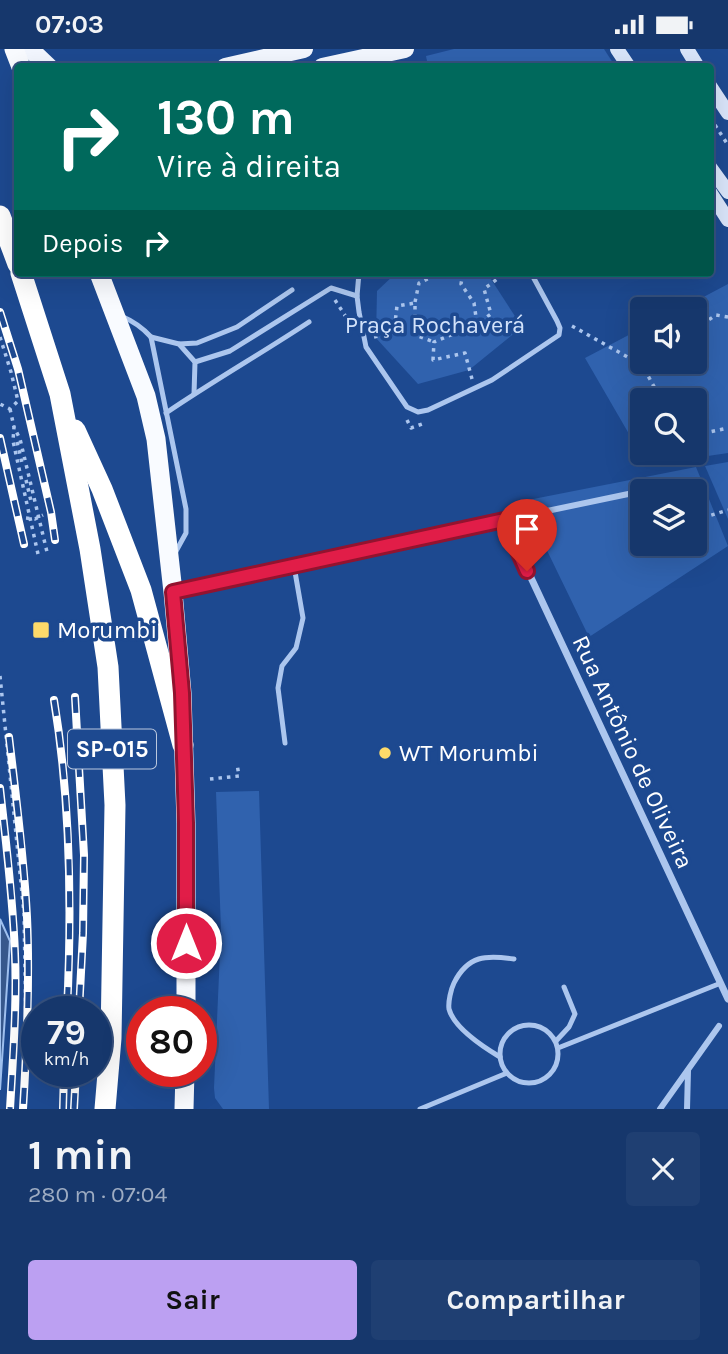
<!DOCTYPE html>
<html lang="pt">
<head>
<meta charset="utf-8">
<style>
	body { margin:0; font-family:Karla,sans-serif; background:#1f3f72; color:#f1f3f6; height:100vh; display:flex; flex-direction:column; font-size:26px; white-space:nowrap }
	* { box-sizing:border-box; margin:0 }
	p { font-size:23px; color:#9eacc2 }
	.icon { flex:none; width:38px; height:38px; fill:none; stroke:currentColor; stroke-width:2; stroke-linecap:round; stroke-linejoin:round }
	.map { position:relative; height:1060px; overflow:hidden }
	.panel { display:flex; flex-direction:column; background:#16376c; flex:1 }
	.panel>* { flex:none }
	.banner { position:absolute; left:14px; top:14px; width:700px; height:214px; border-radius:7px; box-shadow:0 7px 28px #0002,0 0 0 2px #35517f; background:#00695c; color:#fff; overflow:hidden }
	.controls { position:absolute; left:630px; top:248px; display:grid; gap:14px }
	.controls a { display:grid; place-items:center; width:77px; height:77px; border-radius:7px; background:#16376c; box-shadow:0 7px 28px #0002,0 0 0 2px #35517f; font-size:35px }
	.speed { position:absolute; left:21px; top:947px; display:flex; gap:14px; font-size:35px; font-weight:700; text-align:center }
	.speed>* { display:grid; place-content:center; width:91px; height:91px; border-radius:50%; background:#16376c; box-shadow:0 7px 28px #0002,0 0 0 2px #35517f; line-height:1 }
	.speed small { font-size:18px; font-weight:400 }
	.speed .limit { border:10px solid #d22; background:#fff; color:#111 }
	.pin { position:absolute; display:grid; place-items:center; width:60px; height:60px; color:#fff; margin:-72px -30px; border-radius:50% 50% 50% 0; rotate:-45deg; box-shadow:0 0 7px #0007 }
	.pin .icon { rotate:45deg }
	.me { position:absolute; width:77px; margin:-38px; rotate:0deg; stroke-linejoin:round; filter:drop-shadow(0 0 5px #0008) }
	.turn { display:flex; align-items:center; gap:24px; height:147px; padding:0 28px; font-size:32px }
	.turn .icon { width:91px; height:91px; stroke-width:2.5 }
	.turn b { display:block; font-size:49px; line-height:60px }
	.then { display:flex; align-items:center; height:66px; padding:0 28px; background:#0003; gap:14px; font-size:26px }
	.round { display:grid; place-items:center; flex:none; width:74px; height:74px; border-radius:7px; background:#1f3f72 }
	.headline { display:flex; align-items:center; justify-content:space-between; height:119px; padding:0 28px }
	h1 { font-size:42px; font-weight:700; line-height:52px }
	.action { display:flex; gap:14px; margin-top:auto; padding:14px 28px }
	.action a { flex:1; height:80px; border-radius:7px; background:#bca0f2; color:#111; font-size:28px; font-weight:700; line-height:80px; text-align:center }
	.action a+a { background:#1f3f72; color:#f1f3f6 }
	.status { display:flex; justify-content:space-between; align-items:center; height:49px; padding:0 35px; background:#16376c; direction:ltr }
	.status svg { height:19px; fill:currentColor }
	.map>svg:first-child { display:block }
</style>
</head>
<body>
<div class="status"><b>07:03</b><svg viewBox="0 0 49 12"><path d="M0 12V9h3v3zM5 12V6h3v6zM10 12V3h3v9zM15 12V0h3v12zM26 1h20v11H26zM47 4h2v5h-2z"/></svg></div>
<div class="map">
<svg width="728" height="1060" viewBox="0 0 728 1060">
	<rect width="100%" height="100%" fill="#1d4990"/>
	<g fill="#3062ae" fill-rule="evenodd">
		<path d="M454,0H604L615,17H428L426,7Z"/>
		<path d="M396,224H487L522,278L469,321L418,335L376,289L377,242Z"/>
		<path d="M728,235V404L647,416L585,309L642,279V313H695V261H679ZM642,352H695V404H642Z"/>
		<path d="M728,413V470L705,417Z"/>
		<path d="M696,418L728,497L589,588L523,452ZM642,443H695V495H642Z"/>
		<path d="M259,742L269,1060H223L215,1049L214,1039L221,881L216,743Z"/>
	</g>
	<path fill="#37588c" stroke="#9fc0ef" stroke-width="2" d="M0,870L10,892L0,1041Z"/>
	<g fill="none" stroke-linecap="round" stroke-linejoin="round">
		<g stroke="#acc6ee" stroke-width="3.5" stroke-dasharray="3.5 5" stroke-linecap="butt">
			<path d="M715,76L728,96"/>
			<path d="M463,224L461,235L474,254L477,275L491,265L484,240L505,224"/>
			<path d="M335,251L348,271"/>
			<path d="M415,253L419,234L440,224"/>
			<path d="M572,277L642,316L662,352"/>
			<path d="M695,280L716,266L728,268"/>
			<path d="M0,288L11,323L18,352L10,360L0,355"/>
			<path d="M374,288L394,283L397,257L415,254V286L434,293"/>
			<path d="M472,330L465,304L433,311L434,293L477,275"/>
			<path d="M10,360L14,378"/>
			<path d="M407,371L411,379L422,375"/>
			<path d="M695,386L728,379"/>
			<path d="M17,393L22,414"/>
			<path d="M26,431L31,452"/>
			<path d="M26,469L35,470L43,466"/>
			<path d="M695,471L728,461"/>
			<path d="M38,505L13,392L14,378L20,390L47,503"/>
			<path d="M0,627L24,864L26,978L24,1060"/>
			<path d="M210,730L239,727L237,715"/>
		</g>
		<g stroke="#acc6ee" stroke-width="5">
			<path d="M359,224L357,247L359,263L366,298L407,358L418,363L428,361L492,331L559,286L560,279L557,272L531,224"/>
			<path d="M121,267C133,272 142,278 151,288L186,460V484L175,504"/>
			<path d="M151,288L179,295L195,313L194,345"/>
			<path d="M179,295L197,294L237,278L292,241"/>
			<path d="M195,313L230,302L331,239L357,247"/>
			<path d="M166,364C213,332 262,304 309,273"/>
			<path d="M285,694L278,639L282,617L296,599L303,569L294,517"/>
			<circle cx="529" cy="1005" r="29"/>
			<path d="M556,992L569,978L575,965L564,938"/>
			<path d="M558,999L721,934"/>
			<path d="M500,1008C485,999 454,979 449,960C448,953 451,940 454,934C468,906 486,906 514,910"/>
			<path d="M420,1060L507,1024"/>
		</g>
		<g stroke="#acc6ee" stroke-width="6">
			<path d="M504,471L676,435"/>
			<path d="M660,1060L719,977"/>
			<path d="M687,1060L688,1022"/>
		</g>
		<path stroke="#acc6ee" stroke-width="7" d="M174,543L504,471L728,950"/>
		<g stroke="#d9e5fa" stroke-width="14">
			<path d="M617,0L629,18"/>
			<path d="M687,0L698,18"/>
			<path d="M710,37L728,64"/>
			<path d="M710,118L728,143"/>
			<path d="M710,143L728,171"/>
		</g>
		<g stroke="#f3f7ff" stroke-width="18">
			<path d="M30,0L49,18"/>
			<path d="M225,18L304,0"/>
			<path d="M322,18L405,0"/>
		</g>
		<g stroke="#f9fbff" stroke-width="19">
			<path d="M14,0L21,18"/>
			<path d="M99,224L146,347L156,390L173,543L182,644L186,774V962"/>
			<path d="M184,1060L185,1022"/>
		</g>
		<g stroke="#fff" stroke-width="21">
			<path d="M0,167L18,215"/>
			<path d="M21,224L60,345L90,500L108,618L115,756L111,989L105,1060"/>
			<path d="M75,381L102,440L141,541L183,696"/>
		</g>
		<g stroke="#fff" stroke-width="8">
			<g id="rail">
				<path d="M0,263L18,320L51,463L55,491"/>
				<path d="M0,389L24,495"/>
				<path d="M75,648L84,806L83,884L79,962"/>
				<path d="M54,651C71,754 72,859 67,962"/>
				<path d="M9,688C16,748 24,808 27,868C30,932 27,996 23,1060"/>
				<path d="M0,739C6,794 13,849 15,905C17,956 13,1008 10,1060"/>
				<path d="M63,1060L64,1022"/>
				<path d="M74,1060L76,1022"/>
			</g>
		</g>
		<use href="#rail" stroke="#1d4990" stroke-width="5" stroke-dasharray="16" stroke-linecap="butt"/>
	</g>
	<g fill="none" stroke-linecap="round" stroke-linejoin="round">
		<g stroke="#92132f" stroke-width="18">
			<path id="route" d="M186,894V774L182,644L173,543L504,471L527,522"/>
		</g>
		<use href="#route" stroke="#e11d48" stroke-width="12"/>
	</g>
	<g fill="#fdda6a" stroke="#1d4990" stroke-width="2.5">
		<rect x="32" y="572" width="18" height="18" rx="3.5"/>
		<circle cx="385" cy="704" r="7"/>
	</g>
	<g text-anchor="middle" stroke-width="7" stroke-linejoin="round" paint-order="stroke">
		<rect fill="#1d4990" stroke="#bbc8de" stroke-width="2" x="68" y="680.5" width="88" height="39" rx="5"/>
		<g font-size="23" font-weight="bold" fill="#fff">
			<text x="112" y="708">SP-015</text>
		</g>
		<g font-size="24" fill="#d2e2fa" stroke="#1d4990">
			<text x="435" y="284">Praça Rochaverá</text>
		</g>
		<g font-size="24" fill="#fff" stroke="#1d4990" text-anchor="start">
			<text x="57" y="589">Morumbi</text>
			<text x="399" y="712">WT Morumbi</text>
		</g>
		<g font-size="24" fill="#fff" stroke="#1d4990">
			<text transform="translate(633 703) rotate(65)" y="8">Rua Antônio de Oliveira</text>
		</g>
	</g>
</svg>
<div class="controls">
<a><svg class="icon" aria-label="sound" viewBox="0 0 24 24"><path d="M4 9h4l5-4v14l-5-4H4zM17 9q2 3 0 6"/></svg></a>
<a><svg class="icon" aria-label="search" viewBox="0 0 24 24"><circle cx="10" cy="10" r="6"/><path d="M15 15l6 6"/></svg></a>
<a><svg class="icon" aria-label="layers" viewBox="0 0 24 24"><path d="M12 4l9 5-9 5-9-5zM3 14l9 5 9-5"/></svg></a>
</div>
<div class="speed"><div>79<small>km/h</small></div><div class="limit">80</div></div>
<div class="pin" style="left:527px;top:522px;background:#d93025"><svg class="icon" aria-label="arrive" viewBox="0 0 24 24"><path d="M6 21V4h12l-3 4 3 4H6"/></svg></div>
<svg class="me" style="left:186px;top:894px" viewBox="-20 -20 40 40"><circle r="17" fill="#e11d48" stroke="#fff" stroke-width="3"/><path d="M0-11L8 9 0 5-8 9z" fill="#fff"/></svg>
<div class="banner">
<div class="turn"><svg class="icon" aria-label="right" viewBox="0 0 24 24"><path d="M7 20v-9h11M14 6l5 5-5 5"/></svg><div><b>130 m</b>Vire à direita</div></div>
<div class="then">Depois<svg class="icon" aria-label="right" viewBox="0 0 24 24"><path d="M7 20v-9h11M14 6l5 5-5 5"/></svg></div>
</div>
</div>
<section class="panel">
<div class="headline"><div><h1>1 min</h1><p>280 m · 07:04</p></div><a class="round"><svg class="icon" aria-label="close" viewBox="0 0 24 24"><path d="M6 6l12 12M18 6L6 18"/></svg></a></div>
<div class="action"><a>Sair</a><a>Compartilhar</a></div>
</section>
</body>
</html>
